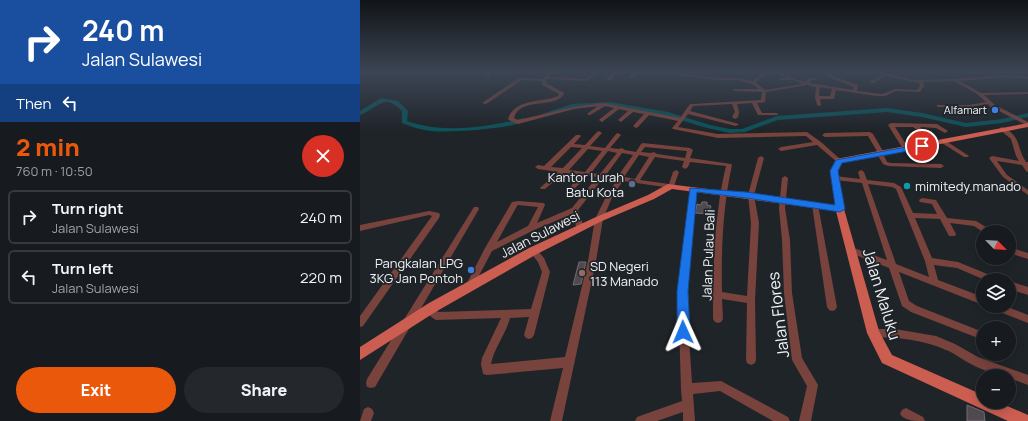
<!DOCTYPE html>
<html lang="en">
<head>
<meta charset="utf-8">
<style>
	body { margin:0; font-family:Manrope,sans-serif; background:#24282c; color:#f1f3f6; height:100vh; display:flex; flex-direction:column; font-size:15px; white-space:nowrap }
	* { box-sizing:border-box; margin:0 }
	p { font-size:13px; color:#9ea1a4 }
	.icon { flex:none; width:22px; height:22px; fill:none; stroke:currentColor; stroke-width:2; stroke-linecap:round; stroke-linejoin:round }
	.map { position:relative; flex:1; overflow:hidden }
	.drawer { display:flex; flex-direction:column; background:#171b1f; width:360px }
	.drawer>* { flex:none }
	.banner { background:#1a4fa0; color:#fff; overflow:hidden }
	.needle { width:26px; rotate:115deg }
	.buttons { position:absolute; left:616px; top:225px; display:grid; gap:8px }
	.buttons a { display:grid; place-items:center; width:40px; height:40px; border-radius:50%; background:#171b1f; box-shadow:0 2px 10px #0003,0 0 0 1px #36393d; font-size:20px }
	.pin { position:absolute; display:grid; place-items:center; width:34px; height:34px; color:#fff; margin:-17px; border:2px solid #fff; border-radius:50%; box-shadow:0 1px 4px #0007 }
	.me { position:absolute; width:44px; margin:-22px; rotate:359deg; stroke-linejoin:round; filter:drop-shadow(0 0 3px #0008) }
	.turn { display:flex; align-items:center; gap:14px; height:84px; padding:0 16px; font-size:18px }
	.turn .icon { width:52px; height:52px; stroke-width:2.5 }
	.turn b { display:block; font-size:28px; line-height:34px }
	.then { display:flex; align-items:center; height:38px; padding:0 16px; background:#0003; gap:8px; font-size:15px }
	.round { display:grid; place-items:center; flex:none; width:42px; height:42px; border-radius:21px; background:#24282c }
	.head { display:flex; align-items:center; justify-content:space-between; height:68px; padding:0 16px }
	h1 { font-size:24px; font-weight:800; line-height:30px; color:#ea580c }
	.action { display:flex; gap:8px; margin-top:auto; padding:8px 16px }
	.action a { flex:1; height:46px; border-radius:24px; background:#ea580c; color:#fff; font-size:16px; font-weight:800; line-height:46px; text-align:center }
	.action a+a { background:#24282c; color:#f1f3f6 }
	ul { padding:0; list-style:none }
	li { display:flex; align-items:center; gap:12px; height:54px; margin:0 8px 6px; padding:0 8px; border:2px solid #36393d; border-radius:6px }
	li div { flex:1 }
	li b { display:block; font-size:15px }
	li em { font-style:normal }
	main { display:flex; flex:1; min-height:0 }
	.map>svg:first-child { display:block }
</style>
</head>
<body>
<main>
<section class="drawer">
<div class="banner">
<div class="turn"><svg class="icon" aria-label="right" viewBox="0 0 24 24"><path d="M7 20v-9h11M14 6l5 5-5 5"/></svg><div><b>240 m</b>Jalan Sulawesi</div></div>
<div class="then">Then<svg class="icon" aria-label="left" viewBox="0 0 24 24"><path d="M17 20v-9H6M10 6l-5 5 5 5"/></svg></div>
</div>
<div class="head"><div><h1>2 min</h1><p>760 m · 10:50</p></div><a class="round" style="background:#d93025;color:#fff"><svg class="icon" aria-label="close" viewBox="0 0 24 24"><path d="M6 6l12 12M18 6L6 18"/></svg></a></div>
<ul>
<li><svg class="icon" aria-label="right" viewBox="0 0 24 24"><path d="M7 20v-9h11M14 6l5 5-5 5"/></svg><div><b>Turn right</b><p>Jalan Sulawesi</p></div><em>240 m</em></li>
<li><svg class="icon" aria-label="left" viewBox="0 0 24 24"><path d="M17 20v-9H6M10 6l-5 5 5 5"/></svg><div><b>Turn left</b><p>Jalan Sulawesi</p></div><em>220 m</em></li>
</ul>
<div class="action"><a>Exit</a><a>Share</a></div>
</section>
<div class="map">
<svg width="668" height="421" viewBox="0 0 668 421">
	<rect width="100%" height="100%" fill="#1f2429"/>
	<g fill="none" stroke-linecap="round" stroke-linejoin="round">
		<g fill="#0d525a" fill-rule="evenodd">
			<path d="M21,98L38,101L48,111L47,121C83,134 127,127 164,118L167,120C153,129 90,133 72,131C61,130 52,127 42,123V111C23,92 19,108 0,115V111Z"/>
			<path d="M250,102L308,112L350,125L370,129H382L417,116L527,108L562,113L606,123L642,119L668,113V117L642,123L606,127L562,117L527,112L418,120L385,132L370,133L347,128L307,116L250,106L212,108L185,116L182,114L212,104Z"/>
		</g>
	</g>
	<g fill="#504a50" stroke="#706a71">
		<path d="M342,202H347V205L351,206L349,214L335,213L337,204L341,205Z"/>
		<path d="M219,262H226L221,284L213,285Z"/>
		<path d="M607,405L624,412L625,421H607Z"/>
	</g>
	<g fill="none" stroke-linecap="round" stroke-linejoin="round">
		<g fill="#78433c" fill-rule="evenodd">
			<path d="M127,72H131L129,78L126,77Z"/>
			<path d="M188,72H192L189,77L225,79L235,72H240L226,81L187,79L186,83L204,93V94C194,110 160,96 154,118L158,120L214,107L243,103L320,118L330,104H332L401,100L402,92L374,91L372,90L374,89H399L392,84L378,80H358L293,72H310L358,78H378L393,81C398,76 403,72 411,72L399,79L396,83L405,90L442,84L433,80H420V78H427L412,72H419L430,76L431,78L446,82L448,77L457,79V80H451L450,83L493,90L494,87L468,77L464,72H468L470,75L498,85L497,91L522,94L535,89L557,90L560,86L558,82H554L525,76L514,83H510V81L522,75L511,72H521L554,80L595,79L648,75L668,77V79L648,77L600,81L621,93L668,92V94L624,95L635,105L668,122V126L631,107L628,104L609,107H577V105H609L626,102L617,94L594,81L563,82L564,86L560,92L536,91L525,96H516L476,90L474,99H460L461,105L459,106L457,105L455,97L456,87L447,85L406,92L405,102L397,103L402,113H416L418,114V115H398L392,103L377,104L379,112L378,117L375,119L372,117L375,112L372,104L333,106L330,111L379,124L376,126L328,114L318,127L358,134L447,132L461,142L481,160L482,161L479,163L477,162L457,145L421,151L418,149L421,147L453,142L446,136L358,138L313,129L312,128L318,121L289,115L278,127L276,128L273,126L284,114L273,112L261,122L258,120L268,111L259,109L242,122L239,120L240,119L254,108L245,106L230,115H228V113L238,106L214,109L158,124L149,120L148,119C155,98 181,103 198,96L199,94L182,85V81L162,80L126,104L122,103L159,78L183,79ZM460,87L472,89L470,96H459Z"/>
			<path d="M253,72H258L251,80H247V78Z"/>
			<path d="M275,72H280L272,78H270V76Z"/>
			<path d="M531,123L577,124L588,131L585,133L576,128L560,127L580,142L581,143L578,145L553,127H535L549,149L546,151L543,149L528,125Z"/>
			<path d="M642,127C662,136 656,147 666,162H668V172L666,171L662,165L637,161L647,175L668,190V195L643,177L629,158L632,156L659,161L656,156L651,139L640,130V128Z"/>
			<path d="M239,131L242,133L230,146L245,148L256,134L258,133L261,135L250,148L259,149L262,148L265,150L276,152L281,144L283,143L330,148L333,150L330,158L371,164L372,165C363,206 361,250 362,292L387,296L391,223L388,195L398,158L401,156L404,158L394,195L399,223L395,300L396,360L395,363L391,365L387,363L386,360L387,303L362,299L363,319L361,322L358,323L355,322L353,319C353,268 354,216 366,166L330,162L328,167L325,169L322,167L324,161L295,157L280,180L309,184L313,172L316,170L319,172L314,186L311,188L263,181L253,195L243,219L236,261L202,421H190L203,368L127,375L123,374L121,364L122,358L141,318L76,320C69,317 66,311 70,304L73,303L76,304L78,312L171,309L182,272L178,262L169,251L170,249H176L184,258L190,272L174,335L172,338L169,339L166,338L164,335L169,317L150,318C146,334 134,348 131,364L205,357L228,261L235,219L247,195L257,180L243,178L218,210L224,227L223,229H217L212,214L174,230L132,251L113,287L110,289L107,287L106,285L125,248L152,202L158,201L184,203L185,205L177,223L212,208L237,177L228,176L215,188L213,189L210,187L221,175L204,173L185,189H181L180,188L181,187L198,172L178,169L175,167L178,165L184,166L216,135H220L221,136L214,144L225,145L237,132ZM211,147L222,148L203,168L191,167ZM285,147L327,151L325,158L297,154L294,152L291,153L281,152ZM228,149L242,151L225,172L209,170ZM248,151L257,153L240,174L231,173ZM262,153L273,155L258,176L246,175ZM279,155L289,157L275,179L265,177H264ZM158,205L178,207L168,226L137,242L157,206Z"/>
			<path d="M510,132L513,134L524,153L523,154L527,162L531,163L581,164L584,166L581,168L528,166L523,164L517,154L518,153L508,136L465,137L462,135L465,133Z"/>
			<path d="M584,140L586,141L609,156L608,157H604L582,143V141Z"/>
			<path d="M501,170L504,172L507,180L534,183L541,187L553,213L577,214L572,204L560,202L559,200L562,198L576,200L587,218L616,221L631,230L632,232H623L614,226L590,223L596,234L595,236H589L580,219L555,218L572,258L598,262L637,278L638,280H625L597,268L574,265L578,280L623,297V305L539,272L549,301L557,306L623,332V340L551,312L542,306L529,268L488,252L487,250L488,248L491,247L527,260L502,183L475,180L472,178L475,176L500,179L498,172ZM508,184L532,187L536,189L565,261L569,277L536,264Z"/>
			<path d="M425,176L428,178L425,208L430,240L432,293L442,358L458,385L451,421H439L447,386L432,360L424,293L422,240L419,208L422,178Z"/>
			<path d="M333,187L336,189L326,291L332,383L361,381L428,417L430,421H413L360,391L333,394L335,421H323V412L297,421H275L277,417L322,401L321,389L318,291L330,189Z"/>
			<path d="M453,203H457L458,205L477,307L475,310L472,311L469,310L467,307L452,205Z"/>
			<path d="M114,207H118L119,209L15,387L11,388L7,387L6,383L7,379Z"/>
			<path d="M69,211L79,213L80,215L79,218L3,326L0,327V316L72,216L69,215L0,231V225Z"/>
			<path d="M649,247L668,253V259L649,253Z"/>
			<path d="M649,281L668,287V295L649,289Z"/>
			<path d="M630,306H645L668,315V323L632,309Z"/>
			<path d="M513,329H535L576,336L595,344L618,357L668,375V385L649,378V376C638,376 620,369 611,364C602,360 595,353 586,350C564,340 537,337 513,337L510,336L508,333L510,330Z"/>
			<path d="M8,407L12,409L14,413L11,421H0L4,409Z"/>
			<path d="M546,408L563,417L565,421C556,421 544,421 540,414L542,410Z"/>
		</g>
		<path fill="#cb5d51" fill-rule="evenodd" d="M668,123V127L482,163L478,171L484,209L519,331L532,355L623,395V402H638L668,415V421H648L522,363L507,333L476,211L312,189L294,199L242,221L177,254L77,311L0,360V347L69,303L169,248L236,217L288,195L308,184L475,205L470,171L476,159Z"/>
	</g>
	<linearGradient id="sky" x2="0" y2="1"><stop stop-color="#111417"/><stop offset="0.55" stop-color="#3c4554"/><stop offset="1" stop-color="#3c4554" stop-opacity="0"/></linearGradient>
	<rect width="668" height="131" fill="url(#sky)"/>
	<path fill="#1a73e8" stroke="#114b97" d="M562,144L565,145V148L482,163L478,171L485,209L480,212L386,198L337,192L328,291L330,332L328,336L323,338L319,336L317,332V291L330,188L386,192L475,205L470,171L476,160Z"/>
	<g fill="#3f7fe0" stroke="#1f2429" stroke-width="1.5">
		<circle cx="635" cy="110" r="4"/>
		<circle cx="111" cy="270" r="4"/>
	</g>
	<circle fill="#5c6f8a" stroke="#1f2429" stroke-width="1.5" cx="272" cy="184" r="4"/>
	<circle fill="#0f9aa8" stroke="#1f2429" stroke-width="1.5" cx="547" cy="186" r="4"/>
	<circle fill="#8d6e63" stroke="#1f2429" stroke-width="1.5" cx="222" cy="273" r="4"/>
	<g text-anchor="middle" stroke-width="3.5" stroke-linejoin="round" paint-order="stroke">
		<g font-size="11" fill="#eff2f6" stroke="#1f2429" text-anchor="end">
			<text x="627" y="114">Alfamart</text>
		</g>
		<g font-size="13" fill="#eff2f6" stroke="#1f2429" text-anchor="end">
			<text x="264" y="182">Kantor Lurah<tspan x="264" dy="15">Batu Kota</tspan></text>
			<text x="555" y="191" text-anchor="start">mimitedy.manado</text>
			<text x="103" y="268">Pangkalan LPG<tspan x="103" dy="15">3KG Jan Pontoh</tspan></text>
			<text x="230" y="271" text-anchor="start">SD Negeri<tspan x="230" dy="15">113 Manado</tspan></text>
		</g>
		<g font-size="13" fill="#eff2f6" stroke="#1f2429">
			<text transform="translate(180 234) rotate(-27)" y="5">Jalan Sulawesi</text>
			<text transform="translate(348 255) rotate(-88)" y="5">Jalan Pulau Bali</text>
		</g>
		<g font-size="16" fill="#eff2f6" stroke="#1f2429">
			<text transform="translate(522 294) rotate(73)" y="6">Jalan Maluku</text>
			<text transform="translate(418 315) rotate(-97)" y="6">Jalan Flores</text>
		</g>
	</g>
</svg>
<div class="buttons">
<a><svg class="needle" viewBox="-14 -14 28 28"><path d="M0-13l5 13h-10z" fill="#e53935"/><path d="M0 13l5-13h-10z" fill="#9ea1a4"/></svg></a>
<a><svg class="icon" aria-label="layers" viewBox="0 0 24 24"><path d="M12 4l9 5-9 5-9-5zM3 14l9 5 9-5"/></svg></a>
<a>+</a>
<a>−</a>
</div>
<div class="pin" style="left:562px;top:146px;background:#d93025"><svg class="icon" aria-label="arrive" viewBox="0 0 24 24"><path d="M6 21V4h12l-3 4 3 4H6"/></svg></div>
<svg class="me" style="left:323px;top:332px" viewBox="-20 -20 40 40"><path d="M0-17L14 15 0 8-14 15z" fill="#1a73e8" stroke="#fff" stroke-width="4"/></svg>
</div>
</main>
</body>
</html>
